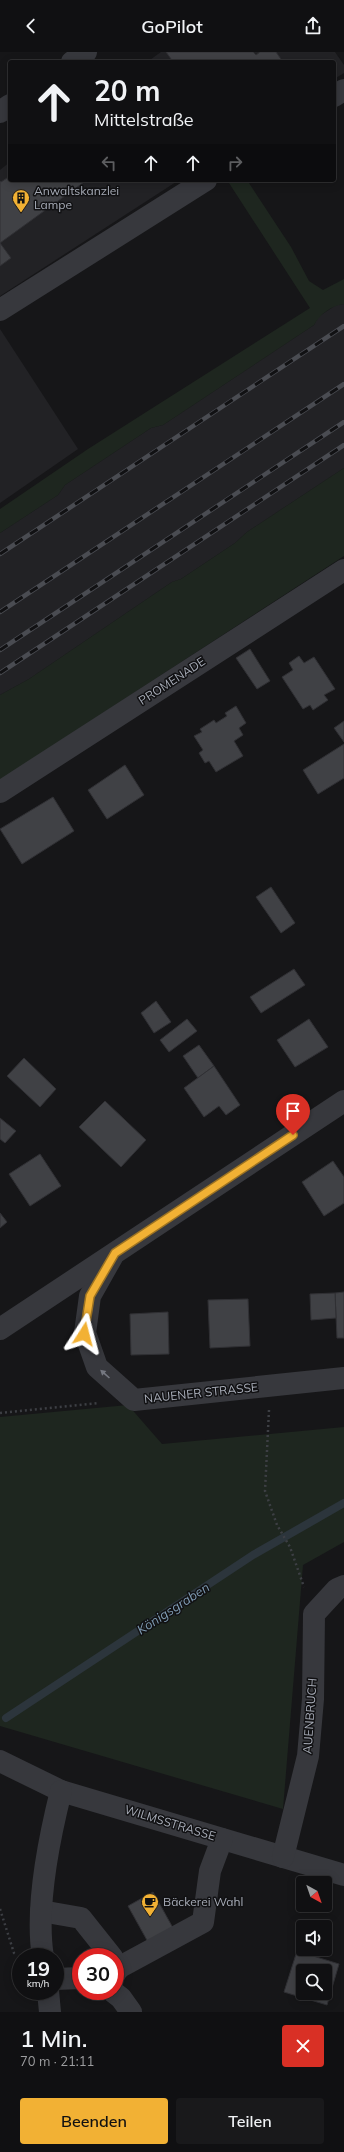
<!DOCTYPE html>
<html lang="de">
<head>
<meta charset="utf-8">
<style>
	body { margin:0; font-family:Mulish,sans-serif; background:#19191b; color:#f1f3f6; height:100vh; display:flex; flex-direction:column; font-size:15px; white-space:nowrap }
	* { box-sizing:border-box; margin:0 }
	p { font-size:13px; color:#9c9d9f }
	.icon { flex:none; width:22px; height:22px; fill:none; stroke:currentColor; stroke-width:2; stroke-linecap:round; stroke-linejoin:round }
	.map { position:relative; height:1960px; overflow:hidden }
	.side { display:flex; flex-direction:column; background:#101012; flex:1 }
	.side>* { flex:none }
	.guide { position:absolute; left:8px; top:8px; width:328px; height:122px; border-radius:4px; box-shadow:0 2px 10px #0003,0 0 0 1px #303032; background:#101012; color:#f1f3f6; overflow:hidden }
	.needle { width:26px; rotate:140deg }
	.controls { position:absolute; left:296px; top:1824px; display:grid; gap:8px }
	.controls a { display:grid; place-items:center; width:36px; height:36px; border-radius:4px; background:#101012; box-shadow:0 2px 10px #0003,0 0 0 1px #303032; font-size:20px }
	.speed { position:absolute; left:12px; top:1896px; display:flex; gap:8px; font-size:20px; font-weight:700; text-align:center }
	.speed>* { display:grid; place-content:center; width:52px; height:52px; border-radius:50%; background:#101012; box-shadow:0 2px 10px #0003,0 0 0 1px #303032; line-height:1 }
	.speed small { font-size:10px; font-weight:400 }
	.speed .limit { border:6px solid #d22; background:#fff; color:#111 }
	.pin { position:absolute; display:grid; place-items:center; width:34px; height:34px; color:#fff; margin:-41px -17px; border-radius:50% 50% 50% 0; rotate:-45deg; box-shadow:0 0 4px #0007 }
	.pin .icon { rotate:45deg }
	.me { position:absolute; width:44px; margin:-22px; rotate:9deg; stroke-linejoin:round; filter:drop-shadow(0 0 3px #0008) }
	.turn { display:flex; align-items:center; gap:14px; height:84px; padding:0 20px; font-size:18px }
	.turn .icon { width:52px; height:52px; stroke-width:2.5 }
	.turn b { display:block; font-size:28px; line-height:34px }
	.lanes { display:flex; align-items:center; height:38px; padding:0 20px; background:#0003; justify-content:center; gap:20px; direction:ltr }
	.lanes .off { opacity:.35 }
	.round { display:grid; place-items:center; flex:none; width:42px; height:42px; border-radius:4px; background:#19191b }
	.head { display:flex; align-items:center; justify-content:space-between; height:68px; padding:0 20px }
	h1 { font-size:24px; font-weight:600; line-height:30px }
	.action { display:flex; gap:8px; margin-top:auto; padding:8px 20px }
	.action a { flex:1; height:46px; border-radius:4px; background:#f2b134; color:#111; font-size:16px; font-weight:600; line-height:46px; text-align:center }
	.action a+a { background:#19191b; color:#f1f3f6 }
	header { display:flex; justify-content:space-between; align-items:center; height:52px; padding:0 20px; background:#101012; font-size:18px; font-weight:600 }
	.map>svg:first-child { display:block }
</style>
</head>
<body>
<header><svg class="icon" aria-label="back" viewBox="0 0 24 24"><path d="M15 5l-7 7 7 7"/></svg>GoPilot<svg class="icon" aria-label="share" viewBox="0 0 24 24"><path d="M12 15V3M7 8l5-5 5 5M5 13v7h14v-7"/></svg></header>
<div class="map">
<svg width="344" height="1960" viewBox="0 0 344 1960">
	<rect width="100%" height="100%" fill="#161618"/>
	<g fill="#222225">
		<path d="M161,0H335L344,13V21L334,27V10H147Z"/>
		<path d="M10,110V128H179L0,244V118Z"/>
		<path d="M344,252V416L247,480L235,491L181,527L172,530L29,627L0,643V481L58,443L65,433L151,376L163,373L314,273L318,265L336,253Z"/>
		<path d="M0,277L78,397L0,451Z"/>
	</g>
	<g fill="#1e261f">
		<path d="M233,128H247L291,195L309,229L323,238L344,227V252C331,254 320,262 314,273L163,373L151,376L65,433L58,443L0,481V457L88,397L310,256L229,131Z"/>
		<path d="M344,416V504L0,728V643L29,627L172,530L181,527L235,491L247,480Z"/>
		<path d="M128,1353L162,1392L344,1375V1490L303,1513L283,1757L0,1674V1365Z"/>
	</g>
	<g fill="none" stroke-linecap="round" stroke-linejoin="round">
		<path stroke="#2c353c" stroke-width="8" d="M6,1666L253,1503L344,1451"/>
	</g>
	<g fill="#404145" stroke="#303034" fill-rule="evenodd">
		<path d="M166,0H253L256,3L260,0H276L283,10H167L171,7Z"/>
		<path d="M10,124V128H87L0,191L11,206L0,214V129L1,130Z"/>
		<path d="M250,597L270,629L257,637L236,606Z"/>
		<path d="M299,604L304,611L314,605L335,637L324,643L328,648L313,658L310,653L303,657L282,625L293,618L289,611Z"/>
		<path d="M236,654L246,671L239,676L243,683L234,689L243,704L216,720L209,709L205,711L199,701L203,698L194,684L202,680L200,677L214,668L216,671L227,664L225,661Z"/>
		<path d="M344,669V690L334,676Z"/>
		<path d="M344,692V726L318,742L303,718Z"/>
		<path d="M125,713L144,743L107,767L88,738Z"/>
		<path d="M53,745L74,779L22,812L0,777Z"/>
		<path d="M271,835L295,871L281,881L256,845Z"/>
		<path d="M294,917L305,933L261,961L250,945Z"/>
		<path d="M156,949L171,970L154,981L141,961Z"/>
		<path d="M187,967L197,979L169,1000L160,988Z"/>
		<path d="M309,967L328,995L295,1015L277,988Z"/>
		<path d="M199,993L214,1014L198,1026L183,1004Z"/>
		<path d="M24,1006L56,1037L40,1055L7,1024Z"/>
		<path d="M214,1014L240,1053L226,1063L219,1054L204,1065L184,1036Z"/>
		<path d="M105,1049L146,1088L121,1115L79,1075Z"/>
		<path d="M0,1066L16,1079L5,1091L0,1087Z"/>
		<path d="M40,1102L61,1134L30,1154L9,1122Z"/>
		<path d="M333,1109L344,1125V1151L324,1164L302,1130Z"/>
		<path d="M0,1161L7,1170L0,1176Z"/>
		<path d="M344,1240V1286H337L335,1241Z"/>
		<path d="M335,1241L336,1266L311,1268L310,1242Z"/>
		<path d="M248,1247L250,1294L210,1296L208,1248Z"/>
		<path d="M168,1260L169,1302L131,1303L130,1262Z"/>
		<path d="M153,1840L173,1876L148,1890L128,1854Z"/>
		<path d="M297,1899L339,1912L327,1953L284,1940ZM303,1919H325V1941H303Z"/>
	</g>
	<g fill="none" stroke-linecap="round" stroke-linejoin="round">
		<g stroke="#3d3f44" stroke-width="2.5" stroke-dasharray="2 3" stroke-linecap="butt">
			<path d="M269,1358L265,1439L277,1473L290,1495L304,1535"/>
			<path d="M0,1361L99,1351"/>
			<path d="M0,1857L14,1901L17,1903"/>
		</g>
		<g stroke="#37383d" stroke-width="22">
			<path d="M72,10L86,0"/>
			<path d="M334,44L344,38"/>
			<path d="M0,60L10,53"/>
			<path d="M0,258L206,128"/>
			<path d="M0,740L344,518"/>
			<path d="M112,1205L90,1244L85,1281L97,1315L134,1348L344,1326"/>
			<path d="M0,1277L344,1049"/>
			<path d="M0,1709L61,1739L344,1823"/>
			<path d="M283,1805L308,1704L313,1647L314,1562L337,1537L344,1534"/>
			<path d="M41,1859L81,1866L112,1905"/>
			<path d="M43,1905C35,1856 49,1787 61,1739"/>
			<path d="M115,1921L120,1915L203,1870L210,1819L222,1787"/>
			<path d="M55,1927L81,1926"/>
			<path d="M48,1939L50,1960"/>
			<path d="M112,1939L121,1946L131,1960"/>
		</g>
		<g stroke="#4a4c52" stroke-width="4.5">
			<g id="rail">
				<path d="M0,502L344,274"/>
				<path d="M0,560L344,332"/>
				<path d="M0,598L344,370"/>
				<path d="M0,621L344,393"/>
			</g>
		</g>
		<use href="#rail" stroke="#111113" stroke-width="3" stroke-dasharray="9" stroke-linecap="butt"/>
	</g>
	<defs><path id="oneway-solid" d="M-6-.8H1V-3.2L6.5 0L1 3.2V.8H-6Z"/></defs>
	<use fill="#757881" href="#oneway-solid" transform="translate(105 1322) rotate(-138)"/>
	<g fill="none" stroke-linecap="round" stroke-linejoin="round">
		<g stroke="#9d7322" stroke-width="10">
			<path id="route" d="M84,1282L90,1244L115,1201L293,1083"/>
		</g>
		<use href="#route" stroke="#f2b134" stroke-width="7"/>
	</g>
	<defs>
		<g id="building-pin" transform="scale(0.9)"><path d="M0 17L-7.5 6A9.5 9.5 0 1 1 7.5 6Z" fill="#f2b134" stroke="#111113"/><path d="M-4-6H4V6H1V3H-1V6H-4ZM-2.5-4.3h1.7v1.8h-1.7ZM.8-4.3h1.7v1.8H.8ZM-2.5-1h1.7V.8h-1.7ZM.8-1h1.7V.8H.8Z" fill="#111"/></g>
		<g id="cafe-pin" transform="scale(0.9)"><path d="M0 17L-7.5 6A9.5 9.5 0 1 1 7.5 6Z" fill="#f2b134" stroke="#111113"/><path d="M-5.5-4.5H6V0H3Q3 3.5 0 3.5H-2.5Q-5.5 3.5-5.5 0ZM3-3.2v2h1.7v-2ZM-6 4.5H4V6H-6Z" fill="#111"/></g>
	</defs>
	<g fill-rule="evenodd">
		<use href="#building-pin" x="21" y="146"/>
		<use href="#cafe-pin" x="150" y="1850"/>
	</g>
	<g text-anchor="middle" stroke-width="3" stroke-linejoin="round" paint-order="stroke">
		<g font-size="12" fill="#a8adb8" stroke="#111113" text-anchor="start">
			<text x="34" y="143">Anwaltskanzlei<tspan x="34" dy="14">Lampe</tspan></text>
			<text x="163" y="1854">Bäckerei Wahl</text>
		</g>
		<g font-size="12" fill="#a8adb8" stroke="#111113">
			<text transform="translate(172 629) rotate(-33)" y="4">PROMENADE</text>
			<text transform="translate(201 1341) rotate(-6)" y="4">NAUENER STRASSE</text>
			<text transform="translate(310 1664) rotate(-86)" y="4">AUENBRUCH</text>
			<text transform="translate(170 1771) rotate(17)" y="4">WILMSSTRASSE</text>
		</g>
		<g font-size="13" font-style="italic" fill="#7f9bb3" stroke="#111113">
			<text transform="translate(173 1556) rotate(-33)" y="5">Königsgraben</text>
		</g>
	</g>
</svg>
<div class="controls">
<a><svg class="needle" viewBox="-14 -14 28 28"><path d="M0-13l5 13h-10z" fill="#e53935"/><path d="M0 13l5-13h-10z" fill="#9c9d9f"/></svg></a>
<a><svg class="icon" aria-label="sound" viewBox="0 0 24 24"><path d="M4 9h4l5-4v14l-5-4H4zM17 9q2 3 0 6"/></svg></a>
<a><svg class="icon" aria-label="search" viewBox="0 0 24 24"><circle cx="10" cy="10" r="6"/><path d="M15 15l6 6"/></svg></a>
</div>
<div class="speed"><div>19<small>km/h</small></div><div class="limit">30</div></div>
<div class="pin" style="left:293px;top:1083px;background:#d93025"><svg class="icon" aria-label="arrive" viewBox="0 0 24 24"><path d="M6 21V4h12l-3 4 3 4H6"/></svg></div>
<svg class="me" style="left:84px;top:1282px" viewBox="-20 -20 40 40"><path d="M0-17L14 15 0 8-14 15z" fill="#f2b134" stroke="#fff" stroke-width="4"/></svg>
<div class="guide">
<div class="turn"><svg class="icon" aria-label="ahead" viewBox="0 0 24 24"><path d="M12 20V5M6 11l6-6 6 6"/></svg><div><b>20 m</b>Mittelstraße</div></div>
<div class="lanes"><svg class="icon off" aria-label="left" viewBox="0 0 24 24"><path d="M17 20v-9H6M10 6l-5 5 5 5"/></svg><svg class="icon" aria-label="ahead" viewBox="0 0 24 24"><path d="M12 20V5M6 11l6-6 6 6"/></svg><svg class="icon" aria-label="ahead" viewBox="0 0 24 24"><path d="M12 20V5M6 11l6-6 6 6"/></svg><svg class="icon off" aria-label="right" viewBox="0 0 24 24"><path d="M7 20v-9h11M14 6l5 5-5 5"/></svg></div>
</div>
</div>
<section class="side">
<div class="head"><div><h1>1 Min.</h1><p>70 m · 21:11</p></div><a class="round" style="background:#d93025;color:#fff"><svg class="icon" aria-label="close" viewBox="0 0 24 24"><path d="M6 6l12 12M18 6L6 18"/></svg></a></div>
<div class="action"><a>Beenden</a><a>Teilen</a></div>
</section>
</body>
</html>
